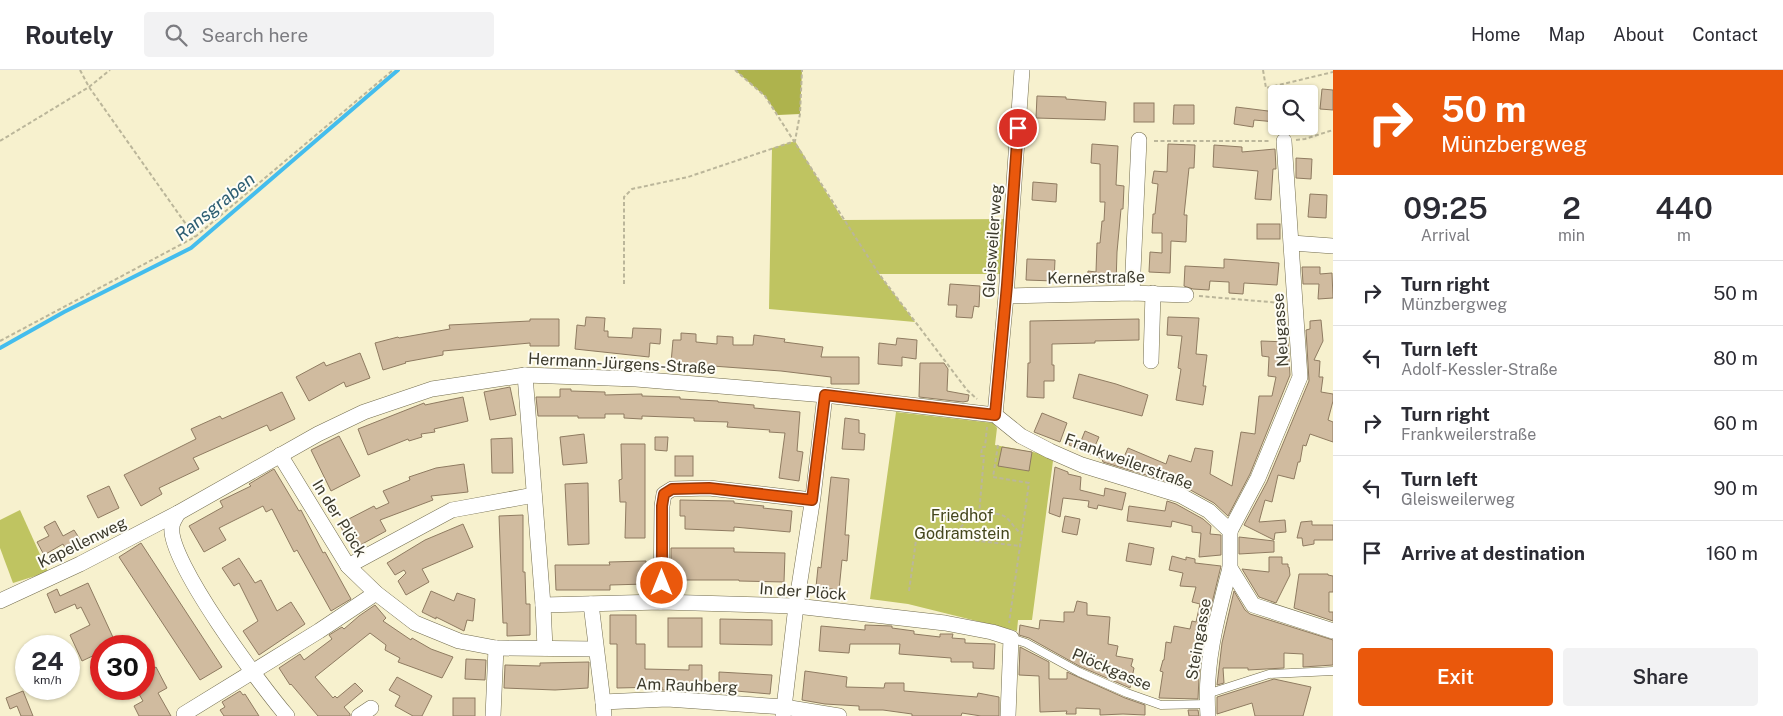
<!DOCTYPE html>
<html lang="en">
<head>
<meta charset="utf-8">
<style>
	body { margin:0; font-family:"Public Sans",sans-serif; background:#f2f2f3; color:#2b2b33; height:100vh; display:flex; flex-direction:column; font-size:19px; white-space:nowrap }
	* { box-sizing:border-box; margin:0 }
	p { font-size:16px; color:#7c7c81 }
	.icon { flex:none; width:28px; height:28px; fill:none; stroke:currentColor; stroke-width:2; stroke-linecap:round; stroke-linejoin:round }
	.map { position:relative; flex:1; overflow:hidden }
	.panel { display:flex; flex-direction:column; background:#fff; width:450px }
	.panel>* { flex:none }
	.top-card { background:#ea580c; color:#fff; overflow:hidden }
	.buttons { position:absolute; left:1268px; top:15px; display:grid; gap:10px }
	.buttons a { display:grid; place-items:center; width:50px; height:50px; border-radius:5px; background:#fff; box-shadow:0 1px 4px #0004; font-size:25px }
	.speed { position:absolute; left:15px; top:565px; display:flex; gap:10px; font-size:25px; font-weight:700; text-align:center }
	.speed>* { display:grid; place-content:center; width:65px; height:65px; border-radius:50%; background:#fff; box-shadow:0 1px 4px #0004; line-height:1 }
	.speed small { font-size:12px; font-weight:400 }
	.speed .limit { border:8px solid #d22; background:#fff; color:#111 }
	.pin { position:absolute; display:grid; place-items:center; width:42px; height:42px; color:#fff; margin:-21px; border:2px solid #fff; border-radius:50%; box-shadow:0 1px 5px #0007 }
	.me { position:absolute; width:55px; margin:-28px; rotate:0deg; stroke-linejoin:round; filter:drop-shadow(0 0 4px #0008) }
	.turn { display:flex; align-items:center; gap:18px; height:105px; padding:0 25px; font-size:22px }
	.turn .icon { width:65px; height:65px; stroke-width:2.5 }
	.turn b { display:block; font-size:35px; line-height:42px }
	.eta { display:flex; justify-content:space-evenly; align-items:center; height:85px; text-align:center }
	.eta b { font-size:30px; font-weight:600; line-height:35px }
	.cta { display:flex; gap:10px; margin-top:auto; padding:10px 25px }
	.cta a { flex:1; height:58px; border-radius:5px; background:#ea580c; color:#fff; font-size:20px; font-weight:600; line-height:58px; text-align:center }
	.cta a+a { background:#f2f2f3; color:#2b2b33 }
	ul { padding:0; list-style:none }
	li { display:flex; align-items:center; gap:15px; height:65px; padding:0 25px; border-top:1px solid #e1e1e2 }
	li div { flex:1 }
	li b { display:block; font-size:19px }
	li em { font-style:normal }
	header { display:flex; align-items:center; gap:30px; box-sizing:border-box; height:70px; padding:0 25px; background:#fff; border-bottom:1px solid #e1e1e2 }
	header strong { font-size:24px }
	nav { display:flex; gap:28px; margin-inline-start:auto; font-size:18px }
	.search { width:350px; height:45px; background:#f2f2f3; display:flex; align-items:center; gap:12px; box-sizing:border-box; padding:0 18px; border-radius:5px; color:#7c7c81; font-size:19px }
	main { display:flex; flex:1; min-height:0 }
	.map>svg:first-child { display:block }
</style>
</head>
<body>
<header>
<strong>Routely</strong>
<div class="search"><svg class="icon" aria-label="search" viewBox="0 0 24 24"><circle cx="10" cy="10" r="6"/><path d="M15 15l6 6"/></svg>Search here</div>
<nav><a>Home</a><a>Map</a><a>About</a><a>Contact</a></nav>
</header>
<main>
<div class="map">
<svg width="1333" height="646" viewBox="0 0 1333 646">
	<rect width="100%" height="100%" fill="#f7f1ce"/>
	<g fill="#bfc461">
		<path d="M795,71L843,150L1012,149L1008,204H879L915,252L769,239L772,78Z"/>
		<path d="M896,342L993,353L997,358L995,375L1038,383L1053,391L1032,550H1018L1017,561L908,534L870,529Z"/>
		<path d="M20,440L48,502L13,513L0,478V450Z"/>
	</g>
	<path fill="#aeb34d" d="M735,0H802L800,44L778,45L765,26Z"/>
	<g fill="none" stroke-linecap="round" stroke-linejoin="round">
		<path stroke="#44bded" stroke-width="4" d="M0,278L64,242L191,178L398,0"/>
	</g>
	<g fill="#d0bb9f" stroke="#8f7b61">
		<path d="M1322,19L1333,20V40L1320,39Z"/>
		<path d="M1037,26L1066,27V29L1106,32L1105,50L1036,48Z"/>
		<rect x="1134" y="33" width="20" height="19"/>
		<path d="M1174,35H1194V54H1173Z"/>
		<path d="M1236,37L1276,42V52L1254,50L1253,57L1234,54Z"/>
		<path d="M1092,74L1118,76L1116,115L1124,116L1123,139H1121L1117,182L1116,214L1087,213L1088,201L1096,202L1097,173H1100L1102,151H1104L1105,132H1100V94L1091,93Z"/>
		<path d="M1168,74L1195,75L1194,98H1189L1184,145H1187L1186,172L1171,171L1170,203L1149,202L1150,182L1162,183V163H1152L1153,144H1155L1158,114L1152,113L1154,101L1167,102Z"/>
		<path d="M1214,75L1242,77V82L1275,79L1276,99H1273L1271,130L1255,129L1258,101L1213,97Z"/>
		<path d="M1296,88L1312,89L1311,109L1296,108Z"/>
		<path d="M1033,112L1057,114L1056,132L1032,130Z"/>
		<path d="M1310,124L1327,125L1326,148L1308,147Z"/>
		<rect x="1257" y="154" width="23" height="15"/>
		<path d="M1027,189L1055,190L1054,211L1026,210Z"/>
		<path d="M1224,189L1279,193L1277,215L1244,213L1243,224L1229,223V212L1210,211L1209,220L1193,219L1184,216L1185,196L1224,198Z"/>
		<path d="M1302,197H1320V204L1332,203L1333,228L1318,229L1319,214H1303Z"/>
		<path d="M950,214L980,216L979,237L974,236L972,248L956,247L957,235H948Z"/>
		<path d="M586,247L605,248L604,261H608V267L632,268L633,258L661,259L660,274L650,273L649,287L575,279L577,255L585,256Z"/>
		<path d="M1168,247L1199,248L1196,284L1207,285L1203,316H1206L1203,335L1176,330L1181,299L1178,298L1182,266L1167,265Z"/>
		<path d="M530,249H559V276H530V273L443,281V285L405,292L406,293L383,300L375,273L398,267L399,268L450,259L449,255L530,251Z"/>
		<path d="M1139,249V270L1095,271V273L1052,274V295H1054V311H1044V328L1027,327L1028,293H1030V251Z"/>
		<path d="M1321,250L1323,271L1314,290L1320,291L1319,307H1323L1321,322L1333,324V331L1328,350L1333,352V372L1310,364L1306,376L1303,375L1300,392H1298L1294,409L1278,405L1272,432L1265,430L1259,452L1285,450L1286,462L1275,463L1274,470L1244,455L1267,412L1309,311L1306,260L1310,259V251Z"/>
		<path d="M681,263L696,264V272L717,274V266L733,267V275H753L754,265L785,269L784,272L823,277L821,287H859V314H831V307L781,301L671,293L673,270H681Z"/>
		<path d="M897,268L917,270L916,289L902,287V296L878,294L879,273L896,275Z"/>
		<path d="M1261,271L1288,272L1290,305L1250,404L1228,446L1214,433L1185,417L1103,392L1102,389L1069,375L1072,368L1081,371L1085,361L1099,367L1095,376L1124,387L1128,378L1166,394L1169,385L1191,392L1195,378L1213,381L1210,404L1232,416L1241,362L1255,364L1259,326H1272L1276,307L1268,306L1269,287L1262,286Z"/>
		<path d="M360,283L370,308L346,317L344,312L309,331L296,307L324,292L326,296Z"/>
		<path d="M920,293H944L948,299L947,321L969,325L968,331L963,332L919,327Z"/>
		<path d="M1079,304L1116,314L1148,325L1142,346L1073,328Z"/>
		<path d="M510,317L516,345L490,350L484,322Z"/>
		<path d="M560,319H571V321L605,322V325L642,324V326L680,327V329L718,331V332L754,335V338L800,342L797,381L803,382L799,411L779,408L785,363L769,362L770,360L727,357L728,352L694,351V348L642,346V349L624,348V344H605V348H578V346H538L536,327H560Z"/>
		<path d="M282,322L295,349L270,361L267,355L193,388L199,399L159,418L162,424L141,436L124,405L196,369L191,359L220,346L222,349Z"/>
		<path d="M463,327L468,351L434,359L435,362L421,364L422,367L409,371L408,369L368,385L358,359L424,333L425,335Z"/>
		<path d="M1042,343L1067,353L1060,372L1034,362Z"/>
		<path d="M845,348L859,350V363L865,364L864,380L842,379Z"/>
		<path d="M584,364L587,393L563,395L560,367Z"/>
		<path d="M339,366L360,406L331,421L311,380Z"/>
		<path d="M655,367H668L667,381L655,380Z"/>
		<path d="M512,368L513,403H492L491,369Z"/>
		<path d="M621,374H645V468H625L626,432H620L619,410L622,409Z"/>
		<path d="M1002,377L1032,382L1029,401L998,396Z"/>
		<rect x="675" y="386" width="18" height="20"/>
		<path d="M464,394L468,422L431,426L433,430L380,450L386,461L353,479L339,454L374,436L376,439L389,433L383,421L410,410L409,407L436,398Z"/>
		<path d="M1055,397L1068,402V404L1081,407L1080,420L1104,426L1105,418L1126,423L1122,440L1098,435L1097,439L1088,437L1089,431L1063,428L1060,447L1049,443Z"/>
		<path d="M274,399L299,441L301,440L323,483L325,482L351,529L331,541L297,480L294,482L272,439L266,442L263,436L219,458L226,470L204,482L189,456L223,437L220,431L251,416L249,414Z"/>
		<path d="M831,407L849,409L845,465H849L847,491L842,490L839,520L816,517L818,497L821,498Z"/>
		<path d="M588,413L589,474L568,475L565,414Z"/>
		<path d="M109,416L119,438L98,448L87,426Z"/>
		<path d="M680,430L734,431V433L764,436L763,438L792,441L790,462L734,457V461L685,459V446H680Z"/>
		<path d="M1167,431L1176,434L1203,449L1211,456L1210,464L1221,465V485L1199,487L1201,463L1192,462V456L1172,451L1171,457L1127,451L1129,436L1165,441Z"/>
		<path d="M523,445V502H525L526,534H530V565L507,566V553H503L499,446Z"/>
		<path d="M1065,446L1080,449L1077,465L1062,462Z"/>
		<path d="M55,451L63,466L74,460L83,474L68,483L63,474L44,485L37,472L49,466L44,457Z"/>
		<path d="M1312,451V455H1333V470H1314V474L1303,476L1302,468H1297L1301,452Z"/>
		<path d="M463,454L473,477L422,499L429,512L406,525L398,511L406,503L404,500L395,505L387,493L425,470Z"/>
		<path d="M1239,467L1274,471V482L1239,484Z"/>
		<path d="M141,473L222,597L200,610L119,487Z"/>
		<path d="M1129,473L1154,478L1151,495L1126,491Z"/>
		<path d="M671,478H734V482L785,483L784,512L739,511V510H671Z"/>
		<path d="M1172,486L1186,490V487L1195,489V493L1221,496L1203,570L1199,607L1198,629L1159,628L1163,602L1160,601L1163,590H1164L1166,572L1171,573L1174,556L1190,559L1192,551L1196,552L1200,534L1192,532L1196,517L1180,516L1183,503L1169,500Z"/>
		<path d="M1269,487H1282V494H1288V497H1289L1290,505L1276,533L1259,527L1242,499L1269,502Z"/>
		<path d="M239,488L255,513L261,510L277,541L291,532L305,554L259,585L243,561L258,551L239,513L234,516L222,498Z"/>
		<path d="M646,491V514L610,515V520H556L555,495H610L609,492Z"/>
		<path d="M1299,504H1328V505L1333,506V522H1329V542H1333V551L1294,538Z"/>
		<path d="M88,513L117,576H101V582L82,591L70,565L90,555L81,537L77,539L75,534L55,543L47,524L57,519L60,526Z"/>
		<path d="M431,521L454,531L457,523L475,529L473,551L467,550L464,561L436,547V549L422,542Z"/>
		<path d="M1234,521L1245,540L1250,544L1333,570V595L1303,597V584L1284,583V598L1248,600V598H1223L1224,613L1217,615L1222,573Z"/>
		<path d="M1077,531L1087,533V545L1110,547L1108,574L1118,576L1116,586L1133,589L1131,596L1134,598L1130,618L1081,597L1029,568L1019,565L1020,555L1039,559L1040,550L1064,552V542H1074Z"/>
		<path d="M375,535L386,548L383,551L411,570L412,568L431,579L453,587L442,608L398,592L400,588L385,580L386,575L370,563L315,607L333,628L335,626L337,628L355,613L363,621L344,637L350,644V646H318L291,614L290,615L279,598L300,584L304,590L332,569L329,565L342,557L344,559L359,546Z"/>
		<path d="M610,545H636V574H645V599L689,600V595H702V615H679V620H662V617L617,618V574H610Z"/>
		<rect x="668" y="548" width="34" height="29"/>
		<path d="M720,549L772,550V575L720,574Z"/>
		<path d="M865,555L892,556V558L914,561V564L940,567V564H953L952,568L965,569V573L995,574L994,599L973,598V592H951V588L899,584L900,574H850L849,583L819,581L821,556L865,560Z"/>
		<path d="M1020,577L1049,592V609H1067V602L1125,628L1145,635V645L1123,644L1100,645V639L1076,638V644H1066L1067,641L1040,642L1039,606L1019,605Z"/>
		<path d="M466,589L486,590L485,610L465,609Z"/>
		<path d="M589,592L588,618L555,620L504,618L505,595L540,596V593Z"/>
		<path d="M156,597L167,618L158,623L171,646H139L134,636L143,631L136,619H144V604Z"/>
		<path d="M805,601L847,607L846,617L884,618L885,613H904V621L977,627L978,623L999,627V646H981L962,643L961,646H912V644L883,640H859V636L825,634L802,630Z"/>
		<path d="M719,602L772,605L770,624L736,621V624L719,623Z"/>
		<path d="M397,607L432,626L422,646H413L395,636L400,626L389,620Z"/>
		<path d="M1274,609L1311,617L1303,646H1255L1252,633L1217,644V627Z"/>
		<path d="M23,621L33,646H21L17,636L10,639L6,628Z"/>
		<path d="M240,621L243,625L245,624L259,646H224L220,640L225,637L222,632Z"/>
		<rect x="453" y="628" width="22" height="18"/>
		<path d="M1188,640H1198L1199,646H1189Z"/>
	</g>
	<g fill="none" stroke-linecap="round" stroke-linejoin="round">
		<g stroke="#726c4e" stroke-width="9">
			<g id="service">
				<path d="M1011,568L1026,573L1079,602L1127,623L1161,635L1207,634"/>
				<path d="M1207,624L1269,604L1333,601"/>
			</g>
		</g>
		<g stroke="#726c4e" stroke-width="16">
			<g id="minor">
				<path d="M1292,173L1333,176"/>
				<path d="M1132,223L1139,70"/>
				<path d="M1006,226L1132,223L1186,225"/>
				<path d="M1151,291L1153,223"/>
				<path d="M525,305L543,535L545,578"/>
				<path d="M995,345L1006,226L1022,0"/>
				<path d="M280,385L348,496L376,523L415,553L459,571L496,578L595,579"/>
				<path d="M178,443C176,447 172,452 172,457C167,490 262,617 287,646"/>
				<path d="M1230,461L1258,408L1300,307L1284,71"/>
				<path d="M348,496L452,440L534,425"/>
				<path d="M0,531L80,494L178,443L318,364L364,342L432,319L525,305L636,309L825,325L995,345L1021,366L1050,381L1082,395L1180,425L1209,441L1230,461V498L1253,535L1333,561"/>
				<path d="M661,532L662,436L664,424L672,419L709,418L812,430"/>
				<path d="M591,534L603,632"/>
				<path d="M543,535L661,532L796,536L945,553L992,562L1011,568L1008,646"/>
				<path d="M184,644L319,561L376,523"/>
				<path d="M359,646L371,638"/>
				<path d="M493,646L496,578"/>
				<path d="M604,646L603,632L667,629L784,637L839,646"/>
				<path d="M783,646L796,536L813,427L825,325"/>
				<path d="M1208,646C1204,595 1217,547 1230,498"/>
			</g>
		</g>
		<g stroke="#bbb69a" stroke-width="2" stroke-dasharray="4 2.5" stroke-linecap="butt">
			<path d="M80,0L89,17L195,167"/>
			<path d="M735,0L765,26L879,204L967,320L977,329"/>
			<path d="M1263,0L1266,18L1333,2"/>
			<path d="M1296,70L1305,69L1333,60"/>
			<path d="M0,71L89,17L110,0"/>
			<path d="M1154,71H1271"/>
			<path d="M624,214V127L632,119L688,107L795,71L800,44L802,0"/>
			<path d="M1199,226L1281,233"/>
			<path d="M0,271L195,167L393,0"/>
			<path d="M998,375L993,407L1029,413L1009,553"/>
			<path d="M979,445L984,386H981L982,377H985L987,357"/>
			<path d="M955,469C958,450 986,438 1004,446C1011,450 1014,459 1021,463"/>
			<path d="M909,521L917,463L1019,476"/>
		</g>
		<use href="#service" stroke="#fff" stroke-width="8"/>
		<use href="#minor" stroke="#fff" stroke-width="15"/>
	</g>
	<g fill="none" stroke-linecap="round" stroke-linejoin="round">
		<g stroke="#983908" stroke-width="12">
			<path id="route" d="M662,513V436L664,424L672,419L709,418L812,430L825,325L995,345L1007,215L1018,58"/>
		</g>
		<use href="#route" stroke="#ea580c" stroke-width="9"/>
	</g>
	<g text-anchor="middle" stroke-width="4" stroke-linejoin="round" paint-order="stroke">
		<g font-size="16" fill="#3c3a2c" stroke="#fefdf6">
			<text transform="translate(992 171) rotate(-86)" y="6">Gleisweilerweg</text>
			<text transform="translate(1096 207) rotate(-1)" y="6">Kernerstraße</text>
			<text transform="translate(1280 260) rotate(-94)" y="6">Neugasse</text>
			<text transform="translate(622 293) rotate(3)" y="6">Hermann-Jürgens-Straße</text>
			<text transform="translate(1129 391) rotate(20)" y="6">Frankweilerstraße</text>
			<text transform="translate(340 448) rotate(58)" y="6">In der Plöck</text>
			<text transform="translate(82 472) rotate(-26)" y="6">Kapellenweg</text>
			<text transform="translate(803 521) rotate(4)" y="6">In der Plöck</text>
			<text transform="translate(1198 569) rotate(-80)" y="6">Steingasse</text>
			<text transform="translate(1112 599) rotate(23)" y="6">Plöckgasse</text>
			<text transform="translate(687 615) rotate(2)" y="6">Am Rauhberg</text>
		</g>
		<g font-size="16" fill="#44461c" stroke="#fefdf6">
			<text x="962" y="451">Friedhof<tspan x="962" dy="18">Godramstein</tspan></text>
		</g>
		<g font-size="18" font-style="italic" fill="#2e5e73" stroke="#fefdf6">
			<text transform="translate(215 137) rotate(-39)" y="6">Ransgraben</text>
		</g>
	</g>
</svg>
<div class="buttons">
<a><svg class="icon" aria-label="search" viewBox="0 0 24 24"><circle cx="10" cy="10" r="6"/><path d="M15 15l6 6"/></svg></a>
</div>
<div class="speed"><div>24<small>km/h</small></div><div class="limit">30</div></div>
<div class="pin" style="left:1018px;top:58px;background:#d93025"><svg class="icon" aria-label="arrive" viewBox="0 0 24 24"><path d="M6 21V4h12l-3 4 3 4H6"/></svg></div>
<svg class="me" style="left:662px;top:513px" viewBox="-20 -20 40 40"><circle r="17" fill="#ea580c" stroke="#fff" stroke-width="3"/><path d="M0-11L8 9 0 5-8 9z" fill="#fff"/></svg>
</div>
<section class="panel">
<div class="top-card">
<div class="turn"><svg class="icon" aria-label="right" viewBox="0 0 24 24"><path d="M7 20v-9h11M14 6l5 5-5 5"/></svg><div><b>50 m</b>Münzbergweg</div></div>
</div>
<div class="eta">
<div><b>09:25</b><p>Arrival</p></div>
<div><b>2</b><p>min</p></div>
<div><b>440</b><p>m</p></div>
</div>
<ul>
<li><svg class="icon" aria-label="right" viewBox="0 0 24 24"><path d="M7 20v-9h11M14 6l5 5-5 5"/></svg><div><b>Turn right</b><p>Münzbergweg</p></div><em>50 m</em></li>
<li><svg class="icon" aria-label="left" viewBox="0 0 24 24"><path d="M17 20v-9H6M10 6l-5 5 5 5"/></svg><div><b>Turn left</b><p>Adolf-Kessler-Straße</p></div><em>80 m</em></li>
<li><svg class="icon" aria-label="right" viewBox="0 0 24 24"><path d="M7 20v-9h11M14 6l5 5-5 5"/></svg><div><b>Turn right</b><p>Frankweilerstraße</p></div><em>60 m</em></li>
<li><svg class="icon" aria-label="left" viewBox="0 0 24 24"><path d="M17 20v-9H6M10 6l-5 5 5 5"/></svg><div><b>Turn left</b><p>Gleisweilerweg</p></div><em>90 m</em></li>
<li><svg class="icon" aria-label="arrive" viewBox="0 0 24 24"><path d="M6 21V4h12l-3 4 3 4H6"/></svg><div><b>Arrive at destination</b></div><em>160 m</em></li>
</ul>
<div class="cta"><a>Exit</a><a>Share</a></div>
</section>
</main>
</body>
</html>
